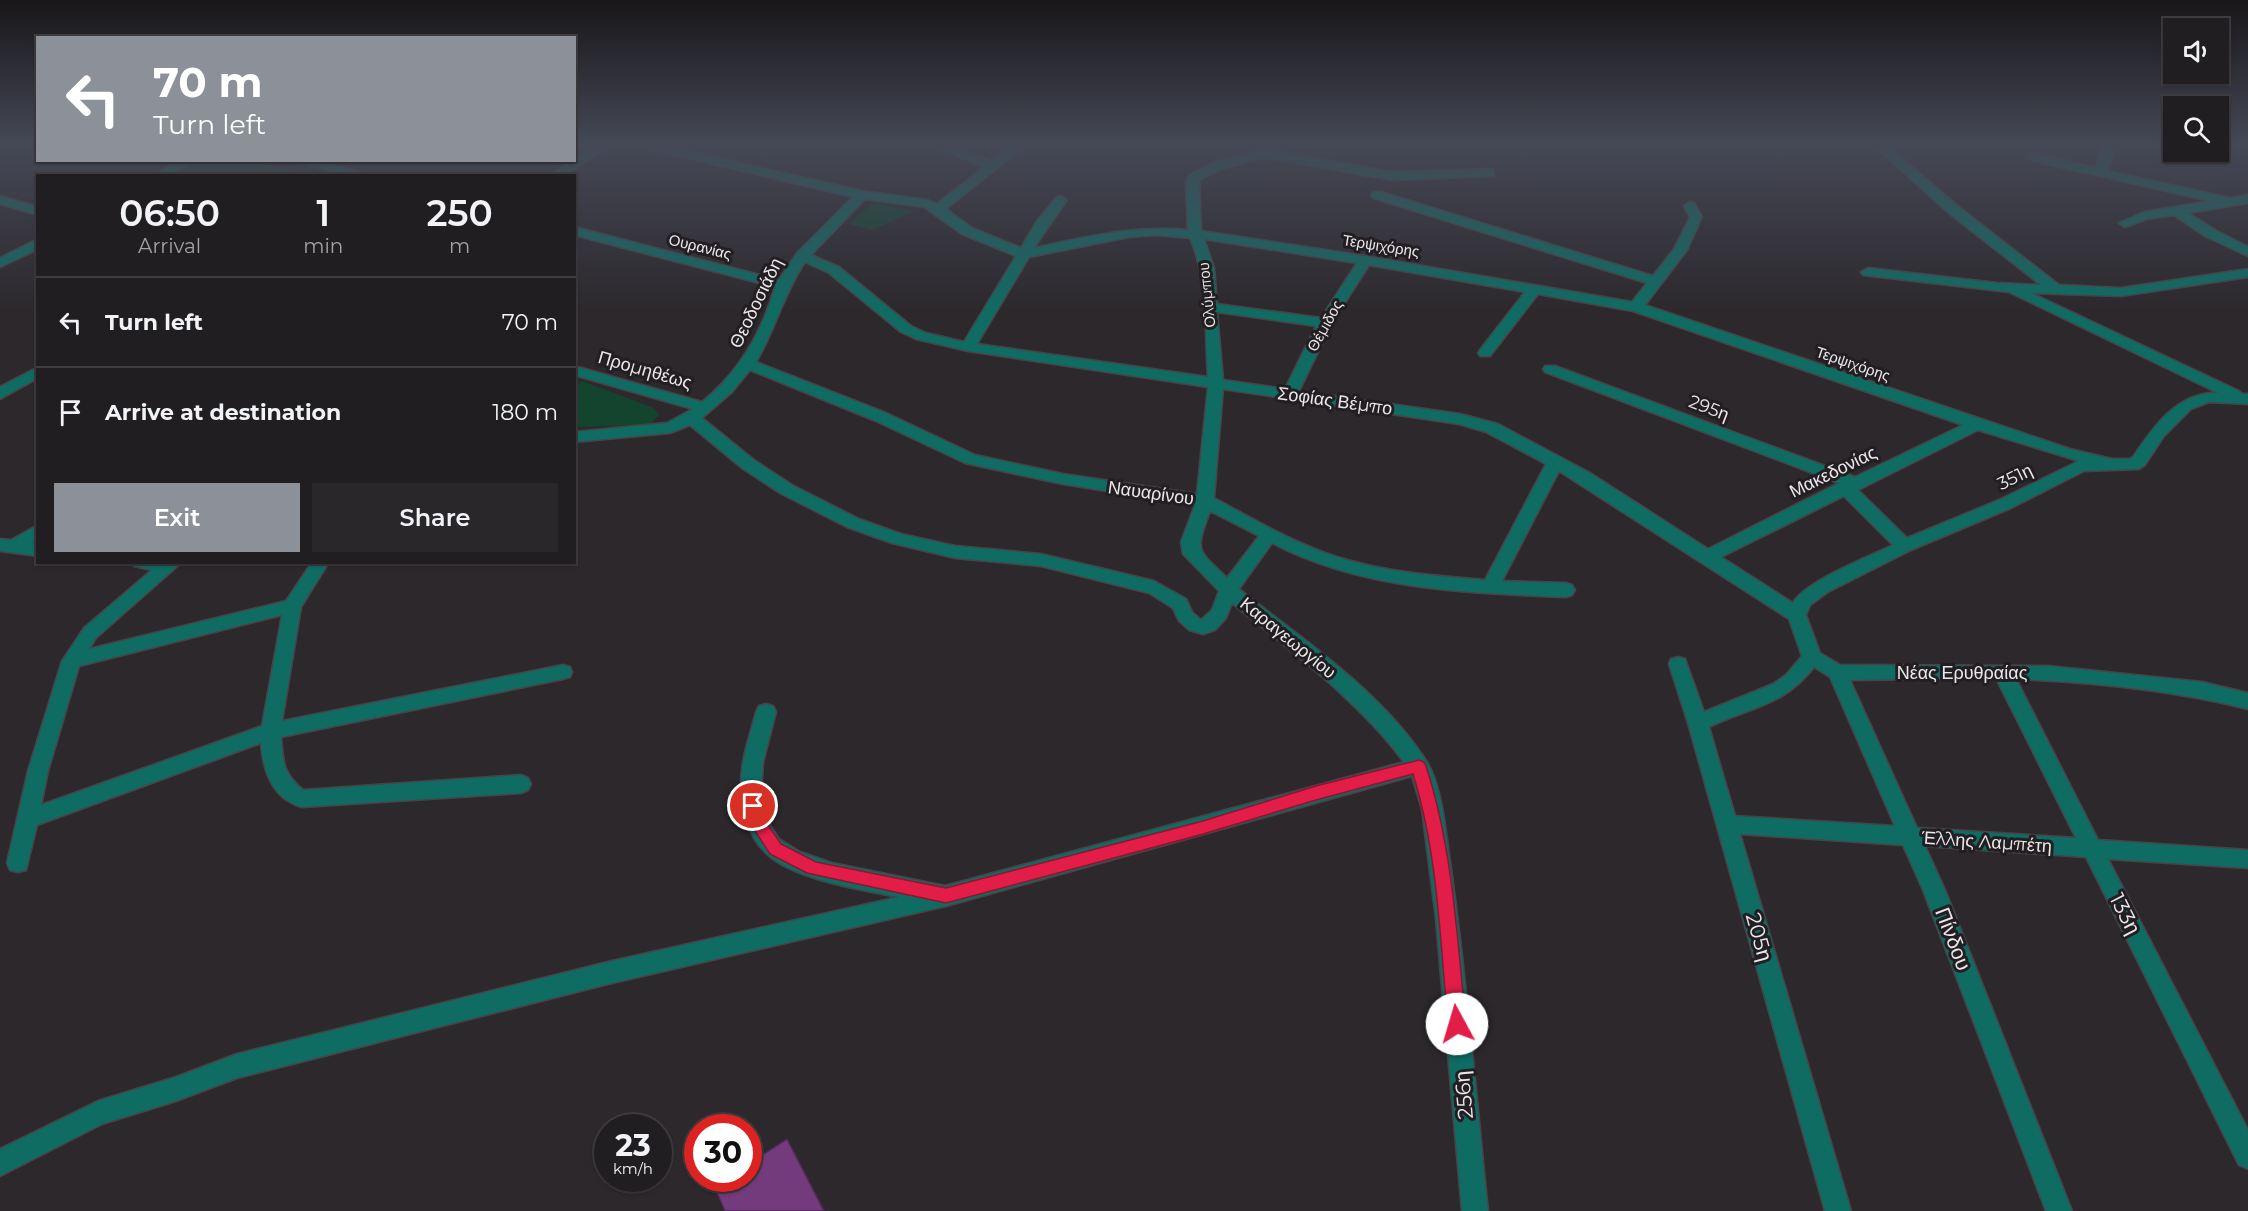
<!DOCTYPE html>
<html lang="en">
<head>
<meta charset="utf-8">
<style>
	body { margin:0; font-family:Montserrat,sans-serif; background:#29272a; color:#f1f3f6; height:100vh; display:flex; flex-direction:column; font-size:22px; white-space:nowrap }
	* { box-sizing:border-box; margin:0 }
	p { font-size:20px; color:#a2a2a5 }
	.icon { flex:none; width:33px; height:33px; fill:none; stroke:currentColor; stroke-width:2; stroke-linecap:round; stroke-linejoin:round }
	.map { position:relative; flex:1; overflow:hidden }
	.side { position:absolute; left:36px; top:174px; width:540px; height:390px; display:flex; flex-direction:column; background:#211e21; border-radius:0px; box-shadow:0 2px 4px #0004,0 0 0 2px #3e3c3f }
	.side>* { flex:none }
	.banner { position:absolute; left:36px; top:36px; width:540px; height:126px; border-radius:0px; box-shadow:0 2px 4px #0004,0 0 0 2px #3e3c3f; background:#8c9099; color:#fff; overflow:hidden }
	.controls { position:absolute; left:2163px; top:18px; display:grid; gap:12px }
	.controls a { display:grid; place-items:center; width:66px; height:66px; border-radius:0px; background:#211e21; box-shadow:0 2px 4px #0004,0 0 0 2px #3e3c3f; font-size:30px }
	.speed { position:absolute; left:594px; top:1114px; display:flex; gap:12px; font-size:30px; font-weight:700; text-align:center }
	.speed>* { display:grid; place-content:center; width:78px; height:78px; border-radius:50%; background:#211e21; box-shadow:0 2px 4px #0004,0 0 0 2px #3e3c3f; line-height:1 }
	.speed small { font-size:15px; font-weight:400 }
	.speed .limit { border:9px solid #d22; background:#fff; color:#111 }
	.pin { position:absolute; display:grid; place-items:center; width:51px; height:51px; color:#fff; margin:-26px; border:3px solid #fff; border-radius:50%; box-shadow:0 2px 6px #0007 }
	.me { position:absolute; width:66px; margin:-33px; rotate:354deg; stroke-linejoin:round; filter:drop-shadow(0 0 4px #0008) }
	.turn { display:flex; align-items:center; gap:21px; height:126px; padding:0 18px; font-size:27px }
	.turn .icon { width:78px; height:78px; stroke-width:2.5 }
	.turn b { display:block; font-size:42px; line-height:51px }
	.eta { display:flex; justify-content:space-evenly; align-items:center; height:102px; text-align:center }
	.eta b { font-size:36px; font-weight:600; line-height:42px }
	.cta { display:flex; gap:12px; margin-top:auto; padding:12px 18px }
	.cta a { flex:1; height:69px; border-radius:0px; background:#8c9099; color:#fff; font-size:24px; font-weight:600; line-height:69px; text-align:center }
	.cta a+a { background:#29272a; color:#f1f3f6 }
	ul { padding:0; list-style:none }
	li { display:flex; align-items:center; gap:18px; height:90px; padding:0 18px; border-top:2px solid #3e3c3f }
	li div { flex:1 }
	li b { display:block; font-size:22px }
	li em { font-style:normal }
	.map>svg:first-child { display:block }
</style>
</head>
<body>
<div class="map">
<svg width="2248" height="1211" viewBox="0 0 2248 1211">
	<rect width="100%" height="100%" fill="#2c282c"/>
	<g fill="#13442d">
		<path d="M196,160L255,161L312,175L168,176Z"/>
		<path d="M873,203L915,211L872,230L849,224Z"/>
		<path d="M582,381L654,408L659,415L651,423L641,425L575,427V385Z"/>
	</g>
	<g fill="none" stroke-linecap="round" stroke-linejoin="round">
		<g stroke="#474347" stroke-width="3">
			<g id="minor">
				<path d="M599,143H613L564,176H549Z"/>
				<path d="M634,143H654L862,191L927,200L937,204L984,167L926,143H943L991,161L1015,143H1028L946,209L972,228L1021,248L1037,221L1057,197L1061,196L1067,200L1034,248C1087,237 1134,225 1188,230L1186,185L1189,175L1213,163L1263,149L1392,172L1490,169L1494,170V176L1392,180L1263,157L1221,169L1199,180L1201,231L1365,256L1632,302L1647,283L1373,198L1371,195L1373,192H1381L1653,276L1674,249L1690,217L1684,206L1690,202L1694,203L1702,217L1687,250L1645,305L2070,449L2112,459H2130L2133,457C2153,427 2178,391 2218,393L2009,292L1863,275L1861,272L1868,268L1997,283L2041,285L1950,214L1871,143H1884L1960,208L2059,285L2121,288L2248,269V277L2121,296L2031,293L2239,391L2242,394H2248V404L2209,402L2191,409L2164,436L2145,465L2139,469L2084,471L2011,508L1911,550L1828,592L1810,605L1806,615L1820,653L1840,665L2048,666L2202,682L2248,693V709C2173,690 2093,682 2016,679L2098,840L2248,850V868L2108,859L2248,1130V1169L2239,1165L2086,857L1925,846L1945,890L2072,1211H2046L1923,890L1903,845L1740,834L1851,1211H1825L1688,723L1669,664L1671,659L1678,657L1685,659L1704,712L1773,684L1786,675L1802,656L1789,619L1559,471L1502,581L1566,583L1572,585L1575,590L1572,595L1566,597C1468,593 1361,590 1272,543L1239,589C1303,640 1379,689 1425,759C1443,785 1446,838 1451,869C1467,982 1476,1097 1488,1211H1462L1436,919L1422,809L1412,776L946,906L612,983L237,1078L176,1101L102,1124L0,1176V1149L98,1101L176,1077L237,1054L612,961L899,897C863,890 790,879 765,852C748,836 740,806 741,784C741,759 750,736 756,712L759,706L766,704L773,706L776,712L763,762L761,793L769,824L779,839L800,852L832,863L945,886L1404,762C1357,699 1293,653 1232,603L1226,618L1215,630L1203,634L1189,630L1179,621L1173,608L1149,593L1041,566L955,558L892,543L847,527L780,493L742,468L690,425L670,433L574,442V432L667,423L693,409L574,375V366L702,402C739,372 762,332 775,287L574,235V227L779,280L797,253L853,197L636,146ZM865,199L924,207L962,234L1016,256L964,342L926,333L911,326L839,267L811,255ZM1156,235L1190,238C1208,277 1205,334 1208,377L977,344L1029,257L1129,237ZM1204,239L1357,263L1321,318L1217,304L1214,268ZM805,262L829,273L901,332L916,339L968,351L1208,387L1197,494L1063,474L975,455L886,413L756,362C775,330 784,293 805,262ZM1369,265L1525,292L1480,350L1478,353L1480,356H1490L1538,294L1633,311L1963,425L1855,477L1555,366H1545L1543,369L1545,372L1839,483L1708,549L1590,473L1498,424L1460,414L1299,391L1332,323ZM1217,312L1316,326L1285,389L1223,380ZM750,370L876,421L965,463L1063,484L1195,505L1181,542L1183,554L1219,591L1212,610L1201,620L1192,612L1186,599L1154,581L1041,554L955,546L901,534L859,519L792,485L754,460L702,418L732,392ZM1223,389L1459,424L1486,432L1546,464L1485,580C1435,576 1382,572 1334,556C1292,542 1253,519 1214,498ZM1978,430L2079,461L1999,500L1907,538L1858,490ZM1844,496L1893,545C1870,556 1804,582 1793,603L1721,557ZM1210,511L1259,536L1227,578C1196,548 1195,552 1210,511ZM1814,667L1830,677L1895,826L1735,816L1709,727C1751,707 1784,706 1814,667ZM1996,678L2076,838L1917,828L1850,680Z"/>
				<path d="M1572,143H1584L1577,148L1573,147Z"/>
				<path d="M2103,143H2115L2108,171L2230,198L2248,195V203L2188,213L2215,230L2248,247V256L2205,236L2174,215L2147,219L2125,227L2119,223L2144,212L2211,201L2033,161L2027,157L2033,153L2096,168Z"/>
				<path d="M178,160H193L170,176H154Z"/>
				<path d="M292,160H316L373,176H349Z"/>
				<path d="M0,196L38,207V215L0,204Z"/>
				<path d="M38,239V249L0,267V258Z"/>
				<path d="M38,367V378L0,399V387Z"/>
				<path d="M38,525V539L32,543L38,544V556L0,551V539L11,540Z"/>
				<path d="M132,562H182L96,638L89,649L286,601L312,562H329L301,607L282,721L563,665L570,667L572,672L570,677L563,679L281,737C283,763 283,773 303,790L521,775L528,778L531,784L528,790L521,793L302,807C272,799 263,771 261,743L37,825L26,870L18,872L10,870L7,863L28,771L62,661L84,628L152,570L134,566ZM282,615L262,726L41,805L48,771L79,666Z"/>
			</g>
		</g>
		<use href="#minor" fill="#0e6c63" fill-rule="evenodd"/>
	</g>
	<path fill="#502957" d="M787,1139L795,1153L825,1211H824Z"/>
	<path fill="#733b7c" stroke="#502957" stroke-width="1.5" d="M787,1139L824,1211H725L714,1186L725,1179H748V1164Z"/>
	<linearGradient id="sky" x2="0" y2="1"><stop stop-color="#181618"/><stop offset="0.46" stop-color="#454856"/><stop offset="1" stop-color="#454856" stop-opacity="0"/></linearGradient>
	<rect width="2248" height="312" fill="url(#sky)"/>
	<path fill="#e11d48" stroke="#92132f" stroke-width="1.5" d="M1419,760L1424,762L1426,766C1453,849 1457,938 1466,1024L1463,1031L1457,1033L1451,1031L1448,1024C1440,941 1438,854 1413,774L1316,800L1203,834L946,903L807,873L770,854L748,820L745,806L748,801L753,799L759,801L763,818L781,844L816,862L946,888L1203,821L1316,786Z"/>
	<g text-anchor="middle" stroke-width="6" stroke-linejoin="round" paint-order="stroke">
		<g font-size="15" fill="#eae8eb" stroke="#221e22">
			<text transform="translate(1381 246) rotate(9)" y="5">Τερψιχόρης</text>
			<text transform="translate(700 247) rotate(14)" y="5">Ουρανίας</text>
			<text transform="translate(1207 295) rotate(-96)" y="5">Ολύμπου</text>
			<text transform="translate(1325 326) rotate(-61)" y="5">Θέμιδος</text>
			<text transform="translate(1853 364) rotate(19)" y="5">Τερψιχόρης</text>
		</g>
		<g font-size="18" fill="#eae8eb" stroke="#221e22">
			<text transform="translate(756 303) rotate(-64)" y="6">Θεοδοσιάδη</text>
			<text transform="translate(645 370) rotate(16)" y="6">Προμηθέως</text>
			<text transform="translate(1335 401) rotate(8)" y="6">Σοφίας Βέμπο</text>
			<text transform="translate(1709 408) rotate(21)" y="6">295η</text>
			<text transform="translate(1833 472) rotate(-26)" y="6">Μακεδονίας</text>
			<text transform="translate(2015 477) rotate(-26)" y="6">351η</text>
			<text transform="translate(1151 493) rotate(8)" y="6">Ναυαρίνου</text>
			<text transform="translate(1288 638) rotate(39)" y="6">Καραγεωργίου</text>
			<text x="1962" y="679">Νέας Ερυθραίας</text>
			<text transform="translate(1987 842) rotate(4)" y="6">Έλλης Λαμπέτη</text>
		</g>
		<g font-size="21" fill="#eae8eb" stroke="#221e22">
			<text transform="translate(2125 914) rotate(63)" y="7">133η</text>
			<text transform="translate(1759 937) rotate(74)" y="7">205η</text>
			<text transform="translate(1953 939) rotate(69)" y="7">Πίνδου</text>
			<text transform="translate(1464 1095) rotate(-95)" y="7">256η</text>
		</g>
	</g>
</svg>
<div class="controls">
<a><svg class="icon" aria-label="sound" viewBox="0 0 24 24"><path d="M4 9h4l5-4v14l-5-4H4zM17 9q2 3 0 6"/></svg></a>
<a><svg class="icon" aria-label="search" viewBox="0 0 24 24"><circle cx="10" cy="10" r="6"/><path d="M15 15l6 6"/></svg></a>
</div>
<div class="speed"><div>23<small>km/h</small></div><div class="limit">30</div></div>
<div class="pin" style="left:753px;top:806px;background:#d93025"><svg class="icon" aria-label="arrive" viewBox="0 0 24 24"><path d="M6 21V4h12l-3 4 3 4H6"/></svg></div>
<svg class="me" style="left:1457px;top:1024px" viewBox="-20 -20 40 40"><circle r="19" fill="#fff"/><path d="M0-13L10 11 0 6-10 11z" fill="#e11d48"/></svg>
<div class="banner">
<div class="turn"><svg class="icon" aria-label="left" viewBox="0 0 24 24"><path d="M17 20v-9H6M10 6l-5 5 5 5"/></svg><div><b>70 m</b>Turn left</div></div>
</div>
<section class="side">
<div class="eta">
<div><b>06:50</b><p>Arrival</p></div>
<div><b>1</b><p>min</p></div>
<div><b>250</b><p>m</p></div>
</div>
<ul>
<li><svg class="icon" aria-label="left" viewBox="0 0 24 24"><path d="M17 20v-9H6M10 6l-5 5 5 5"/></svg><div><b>Turn left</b></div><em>70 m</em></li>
<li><svg class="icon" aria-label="arrive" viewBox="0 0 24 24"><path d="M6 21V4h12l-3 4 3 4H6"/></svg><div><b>Arrive at destination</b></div><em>180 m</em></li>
</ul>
<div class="cta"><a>Exit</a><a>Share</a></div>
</section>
</div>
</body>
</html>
